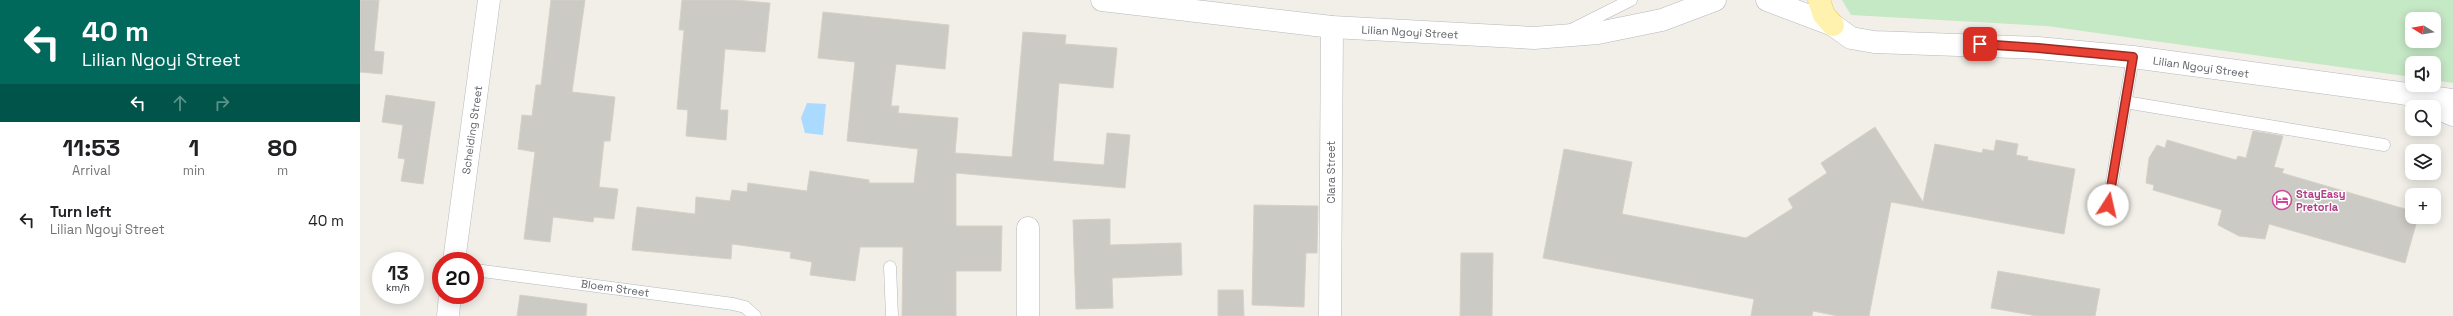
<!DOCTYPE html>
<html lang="en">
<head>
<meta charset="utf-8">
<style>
	body { margin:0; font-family:"Space Grotesk",sans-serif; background:#f2f2f2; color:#202124; height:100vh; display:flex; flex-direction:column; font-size:15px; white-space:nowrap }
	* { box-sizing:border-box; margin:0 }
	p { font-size:13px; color:#757577 }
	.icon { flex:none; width:22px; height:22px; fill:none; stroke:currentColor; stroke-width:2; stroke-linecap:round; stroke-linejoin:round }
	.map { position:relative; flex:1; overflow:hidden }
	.side { display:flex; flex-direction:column; background:#fff; width:360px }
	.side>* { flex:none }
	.guide { background:#00695c; color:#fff; overflow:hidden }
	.needle { width:26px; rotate:281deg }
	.buttons { position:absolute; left:2045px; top:12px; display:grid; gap:8px }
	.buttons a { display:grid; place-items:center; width:36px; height:36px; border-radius:8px; background:#fff; box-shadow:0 2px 10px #0003; font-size:20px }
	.speed { position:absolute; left:12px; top:252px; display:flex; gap:8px; font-size:20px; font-weight:700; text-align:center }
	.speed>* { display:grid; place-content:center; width:52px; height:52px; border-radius:50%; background:#fff; box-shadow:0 2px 10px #0003; line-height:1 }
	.speed small { font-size:10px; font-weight:400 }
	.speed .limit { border:6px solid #d22; background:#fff; color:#111 }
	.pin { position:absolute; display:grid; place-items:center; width:34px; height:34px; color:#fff; margin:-17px; border-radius:8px; box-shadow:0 2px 6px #0006 }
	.me { position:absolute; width:44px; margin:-22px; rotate:10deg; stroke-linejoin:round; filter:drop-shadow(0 0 3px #0008) }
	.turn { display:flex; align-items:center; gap:14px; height:84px; padding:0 16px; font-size:18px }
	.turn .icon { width:52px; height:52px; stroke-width:2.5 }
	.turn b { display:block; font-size:28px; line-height:34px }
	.lanes { display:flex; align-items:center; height:38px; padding:0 16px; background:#0003; justify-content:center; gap:20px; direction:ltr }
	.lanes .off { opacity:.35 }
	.eta { display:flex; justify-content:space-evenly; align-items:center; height:68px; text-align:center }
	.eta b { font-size:24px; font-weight:600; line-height:28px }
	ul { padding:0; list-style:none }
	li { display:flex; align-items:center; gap:12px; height:60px; padding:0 16px }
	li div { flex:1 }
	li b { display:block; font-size:15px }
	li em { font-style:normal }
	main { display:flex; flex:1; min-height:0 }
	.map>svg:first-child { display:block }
</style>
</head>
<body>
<main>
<section class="side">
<div class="guide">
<div class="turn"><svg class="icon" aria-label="left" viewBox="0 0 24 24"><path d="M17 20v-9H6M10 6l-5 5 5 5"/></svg><div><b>40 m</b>Lilian Ngoyi Street</div></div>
<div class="lanes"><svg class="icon" aria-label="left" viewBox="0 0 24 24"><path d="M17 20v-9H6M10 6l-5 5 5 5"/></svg><svg class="icon off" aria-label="ahead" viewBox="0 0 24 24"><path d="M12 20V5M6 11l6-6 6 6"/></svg><svg class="icon off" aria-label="right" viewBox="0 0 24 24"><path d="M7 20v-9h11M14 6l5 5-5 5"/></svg></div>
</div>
<div class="eta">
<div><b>11:53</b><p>Arrival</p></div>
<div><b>1</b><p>min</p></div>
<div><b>80</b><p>m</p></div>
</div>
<ul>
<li><svg class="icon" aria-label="left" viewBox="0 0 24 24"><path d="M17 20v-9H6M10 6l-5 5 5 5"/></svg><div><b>Turn left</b><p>Lilian Ngoyi Street</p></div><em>40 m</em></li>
</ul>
</section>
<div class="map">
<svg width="2093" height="316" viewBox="0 0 2093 316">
	<rect width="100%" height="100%" fill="#f1efe8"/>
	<path fill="#c5e8c5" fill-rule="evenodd" d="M1482,0H2093V83L2074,80V63H2052V77L1687,26L1491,15ZM2052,19H2074V41H2052Z"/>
	<path fill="#aadaff" d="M447,103L466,104L463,135L445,133L441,118Z"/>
	<g fill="#cccac5" stroke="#d6d1c6">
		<path d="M0,0H19L14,51L24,52L22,74L0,72Z"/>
		<path d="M191,0H225L212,92L255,97L250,141H244L239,187L258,189L254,219L234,217L233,222L193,217L190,242L164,239L175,152L158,149L162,115L172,116L176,85H181Z"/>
		<path d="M322,0H375L410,3L405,52L365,49L360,110H368L366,140L326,136L328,110L317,109L324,30H319Z"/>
		<path d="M463,12L589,25L585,69L536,64L531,106H539L538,113L598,118L595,153L652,157L663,32L706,35L705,44L757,48L753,88L699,83L693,161L744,165L747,133L770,135L765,188L596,173V226H642L641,271H596V316H542L543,247H500L495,281L450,275L452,262L430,258L431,252L372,244L371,259L272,250L277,207L335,214L336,197L370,201L372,190L387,192L388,183L447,191L450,171L509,180V183H554L558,149L487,141L495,62L458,58Z"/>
		<path d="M26,95L75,102L63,184L41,181L45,159L38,158L43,125L22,122Z"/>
		<path d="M1515,127L1563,202L1575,144L1622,153L1623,149L1634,151L1636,140L1658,144L1656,155L1668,157L1667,160L1715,169L1704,234L1531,202L1509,316H1478L1453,311L1452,316H1391L1394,299L1183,258L1204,149L1272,162L1262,214L1386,238L1433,208L1428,199L1467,173L1461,163Z"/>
		<path d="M1893,131L1923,136L1914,167L1924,169L1922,173L2052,211V217H2058L2045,263L1909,224L1905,239L1879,236L1858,225L1862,210L1793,190L1794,185L1786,183L1789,158L1797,145L1805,148L1807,140L1876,160L1878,156L1886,158Z"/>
		<path d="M894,205L958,206L957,253H946L944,307L892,305Z"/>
		<path d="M750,219V245L821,243L822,275L752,278L753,308L716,309L713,220Z"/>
		<path d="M1101,253H1133L1132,316H1100Z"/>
		<path d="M1638,271L1740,289L1735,316H1677L1631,308Z"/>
		<path d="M858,290H883L884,316H858Z"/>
		<path d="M160,295L227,304L226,316H157Z"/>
	</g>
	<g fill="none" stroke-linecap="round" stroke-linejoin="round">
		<g stroke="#b5b8bc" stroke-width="13">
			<g id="service">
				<path d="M1211,30L1271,0"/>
				<path d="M1765,102L2024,145"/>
				<path d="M1748,205L1773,57"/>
				<path d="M530,267L532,316"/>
				<path d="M115,270L373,304L385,307L395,316"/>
			</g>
		</g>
		<g stroke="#b5b8bc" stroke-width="23">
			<g id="minor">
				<path d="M1473,25L1491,38L1514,42L1678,48L1773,57L2093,100"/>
				<path d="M668,316V228"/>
				<path d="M970,316L972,27"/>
			</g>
		</g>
		<g stroke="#b5b8bc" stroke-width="23">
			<g id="tertiary">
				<path d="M742,0L972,27L1174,38L1238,33L1302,20L1355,0"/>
				<path d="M1407,0L1473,25"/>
			</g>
		</g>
		<g stroke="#b6babf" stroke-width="23">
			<g id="secondary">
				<path d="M2047,94L2093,115"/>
				<path d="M94,261L129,0"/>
				<path d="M88,316L90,295"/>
			</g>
		</g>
		<g stroke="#f2c960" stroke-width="23">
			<path id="primary" d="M1459,0L1464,15L1473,25"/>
		</g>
		<use href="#service" stroke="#fff" stroke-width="12"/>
		<use href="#minor" stroke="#fff" stroke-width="22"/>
		<use href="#tertiary" stroke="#fff" stroke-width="22"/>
		<use href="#secondary" stroke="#fff" stroke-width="22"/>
		<use href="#primary" stroke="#fff2af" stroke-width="22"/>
	</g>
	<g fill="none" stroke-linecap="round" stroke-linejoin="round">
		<g stroke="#982c22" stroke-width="10">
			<path id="route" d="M1620,44L1678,48L1773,57L1748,205"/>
		</g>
		<use href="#route" stroke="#ea4335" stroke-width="7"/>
	</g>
	<defs>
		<g id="hotel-ring" transform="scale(1)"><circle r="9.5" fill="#fff" stroke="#d1479c" stroke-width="1.5"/><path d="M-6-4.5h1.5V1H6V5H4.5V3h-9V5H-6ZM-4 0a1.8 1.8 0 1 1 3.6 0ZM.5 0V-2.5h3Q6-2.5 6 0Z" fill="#d1479c"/></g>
	</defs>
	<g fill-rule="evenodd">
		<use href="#hotel-ring" x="1922" y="200"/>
	</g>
	<g text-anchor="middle" stroke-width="3" stroke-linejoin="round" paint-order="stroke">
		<g font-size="11" fill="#5f6368" stroke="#fff">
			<text transform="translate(1050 32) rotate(3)" y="4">Lilian Ngoyi Street</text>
			<text transform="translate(1841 67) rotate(8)" y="4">Lilian Ngoyi Street</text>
			<text transform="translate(112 130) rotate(-82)" y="4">Scheiding Street</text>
			<text transform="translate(971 172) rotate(-90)" y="4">Clara Street</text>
			<text transform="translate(255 288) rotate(8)" y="4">Bloem Street</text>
		</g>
		<g font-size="11" font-weight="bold" fill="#b23c85" stroke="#fff" text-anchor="start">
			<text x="1936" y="198">StayEasy<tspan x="1936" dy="13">Pretoria</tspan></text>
		</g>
	</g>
</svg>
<div class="buttons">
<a><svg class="needle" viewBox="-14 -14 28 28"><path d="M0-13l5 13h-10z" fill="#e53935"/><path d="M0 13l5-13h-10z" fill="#757577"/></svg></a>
<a><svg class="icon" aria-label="sound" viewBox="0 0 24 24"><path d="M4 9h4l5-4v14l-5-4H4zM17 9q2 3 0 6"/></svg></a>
<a><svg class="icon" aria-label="search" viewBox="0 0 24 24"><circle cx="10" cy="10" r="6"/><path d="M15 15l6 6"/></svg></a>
<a><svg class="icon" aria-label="layers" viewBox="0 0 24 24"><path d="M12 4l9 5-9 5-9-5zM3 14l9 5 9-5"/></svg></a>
<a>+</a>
</div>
<div class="speed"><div>13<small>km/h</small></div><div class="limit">20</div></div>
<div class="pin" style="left:1620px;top:44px;background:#d93025"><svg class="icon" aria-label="arrive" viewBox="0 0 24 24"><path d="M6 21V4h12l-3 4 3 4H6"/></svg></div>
<svg class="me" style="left:1748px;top:205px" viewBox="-20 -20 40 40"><circle r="19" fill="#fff"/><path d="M0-13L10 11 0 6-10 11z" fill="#ea4335"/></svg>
</div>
</main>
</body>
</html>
